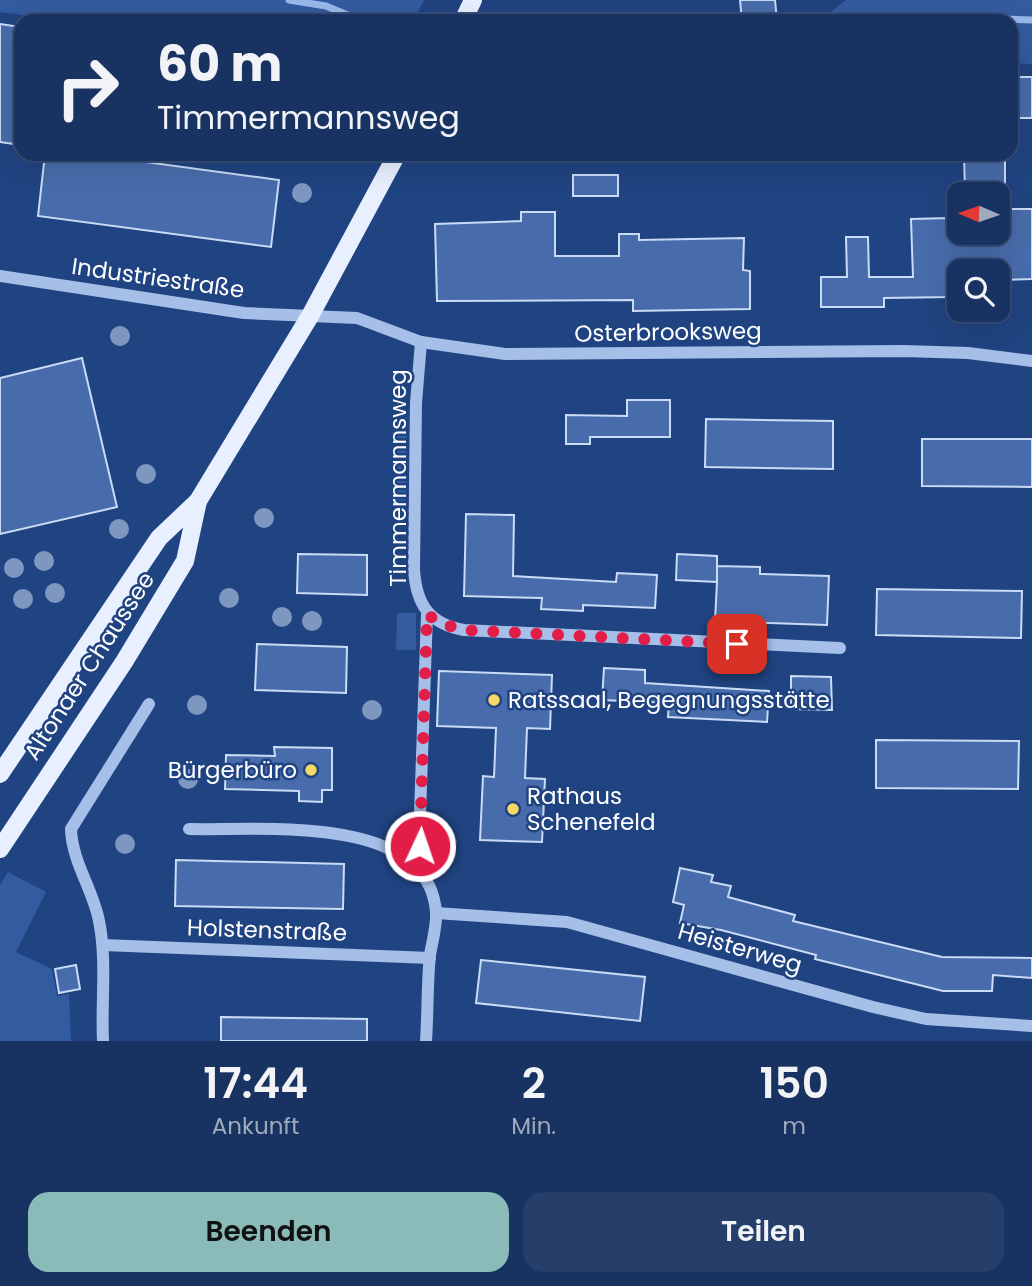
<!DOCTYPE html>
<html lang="de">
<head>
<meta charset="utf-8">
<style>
	body { margin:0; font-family:Poppins,sans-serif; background:#253e6a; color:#f1f3f6; height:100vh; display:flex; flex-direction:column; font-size:26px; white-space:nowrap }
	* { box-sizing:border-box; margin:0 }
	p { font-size:23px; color:#9faabd }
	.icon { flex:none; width:38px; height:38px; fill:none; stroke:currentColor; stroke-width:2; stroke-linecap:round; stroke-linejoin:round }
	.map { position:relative; height:1041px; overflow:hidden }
	.panel { display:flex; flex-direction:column; background:#183261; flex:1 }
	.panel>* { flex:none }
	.guide { position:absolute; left:14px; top:14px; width:1004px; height:147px; border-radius:21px; box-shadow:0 7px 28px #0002,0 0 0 2px #364d76; background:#183261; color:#f1f3f6; overflow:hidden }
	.needle { width:46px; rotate:272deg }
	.fabs { position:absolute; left:947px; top:182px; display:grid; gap:14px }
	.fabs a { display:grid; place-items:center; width:63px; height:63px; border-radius:14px; background:#183261; box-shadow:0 7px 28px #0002,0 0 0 2px #364d76; font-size:35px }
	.pin { position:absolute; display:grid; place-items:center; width:60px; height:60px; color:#fff; margin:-30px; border-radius:14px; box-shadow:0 4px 10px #0006 }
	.me { position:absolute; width:77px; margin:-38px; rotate:3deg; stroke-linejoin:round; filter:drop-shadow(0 0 5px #0008) }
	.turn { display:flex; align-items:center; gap:24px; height:147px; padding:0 28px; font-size:32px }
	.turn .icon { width:91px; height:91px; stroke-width:2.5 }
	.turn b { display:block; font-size:49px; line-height:60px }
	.eta { display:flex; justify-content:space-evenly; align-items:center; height:119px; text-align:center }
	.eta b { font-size:42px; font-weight:600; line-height:49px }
	.button { display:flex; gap:14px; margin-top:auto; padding:14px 28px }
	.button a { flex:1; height:80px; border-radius:21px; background:#8bbbb9; color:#111; font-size:28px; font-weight:600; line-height:80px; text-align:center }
	.button a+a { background:#253e6a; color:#f1f3f6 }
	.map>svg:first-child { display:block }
</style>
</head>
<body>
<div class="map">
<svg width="1032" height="1041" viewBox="0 0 1032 1041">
	<rect width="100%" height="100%" fill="#204381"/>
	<g fill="#335ba0">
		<path d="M0,0H424L414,21H68L0,12Z"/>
		<path d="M846,0H1032V64L1012,63V21H819Z"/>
		<path d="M606,154H730L724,157L619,159Z"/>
		<path d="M407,417L405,524L395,523L397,418Z"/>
		<path d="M397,613H416V650H396Z"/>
		<path d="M8,872L46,892L16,952L52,969L57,996L69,994L71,1041H0V885Z"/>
	</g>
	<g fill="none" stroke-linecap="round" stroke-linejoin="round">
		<g stroke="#99b8ea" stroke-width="7">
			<path d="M289,0L326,6L362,21"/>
			<path d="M882,21L945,17L1032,20"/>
		</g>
	</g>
	<g fill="#486cab" stroke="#cadbf6" stroke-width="2">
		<path d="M740,0H775L777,21H742Z"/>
		<path d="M0,24L21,27V145L0,142Z"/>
		<rect x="1012" y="77" width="20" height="41"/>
		<path d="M45,154H87L279,180L271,247L38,216Z"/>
		<path d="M964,154H1005V194H965Z"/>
		<rect x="573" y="175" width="45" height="21"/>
		<path d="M998,209H1032V279L998,280V271H950L951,297L884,298V307H821V277H847L846,237H868L869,277H913L911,219L949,218V233H998Z"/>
		<path d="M521,212H555V256H619V234H639V240L744,238L743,270L750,271V309L633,311V300L437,301L435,224L521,221Z"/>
		<path d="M82,358L117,507L0,534V378Z"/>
		<path d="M627,400H670V437H590V444H566V415L627,416Z"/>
		<path d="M706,419L833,421V469L705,467Z"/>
		<path d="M922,439H1032V487L922,486Z"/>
		<path d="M466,514L514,515L513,576L616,582L617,573L657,575L655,608L583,605V611L541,609L542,598L464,596Z"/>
		<path d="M298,554L367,555V595L297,593Z"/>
		<path d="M677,554L717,556V581V566L760,567V574L829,576L827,625L715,621L717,582L676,580Z"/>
		<path d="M877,589L1022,591L1021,638L876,635Z"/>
		<path d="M257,644L347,647L346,693L255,690Z"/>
		<path d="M604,668L645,670V683L769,691L767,722L668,717L669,703L602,700Z"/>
		<path d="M439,671L552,675L550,729L527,728L525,778L545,779L542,842L480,840L483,776L494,777L496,728L437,726Z"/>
		<path d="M791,676L831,677L832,710L791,709Z"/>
		<path d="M876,740L1019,741L1018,789L876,788Z"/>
		<path d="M274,747L332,748V790H322V802L299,801V791L225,789L226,755L275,756Z"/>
		<path d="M176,860L344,864L343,909L175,906Z"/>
		<path d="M680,868L713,875L711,882L731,886L728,897L795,915L793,921L942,957L1032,958V978L993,975L992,991H943L815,959L816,955L721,930L680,923L684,905L673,902Z"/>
		<path d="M481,960L645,977L640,1021L476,1003Z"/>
		<path d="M76,965L80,989L59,993L55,969Z"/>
		<path d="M221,1017L367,1019V1041H221Z"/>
	</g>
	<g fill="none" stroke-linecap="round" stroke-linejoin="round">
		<g stroke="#a6bfe8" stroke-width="12">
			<path d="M0,276L244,313L357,318L421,342L505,354L904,351L968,353L1032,361"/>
			<path d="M421,342L416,403L414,569C416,604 429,624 464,630L840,648"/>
			<path d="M189,829C259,831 428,812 436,912C437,926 432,942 430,955C427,983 428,1013 426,1041"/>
			<path d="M418,870L427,614"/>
			<path d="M436,913L567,922L873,1007L926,1019L1032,1026"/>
			<path d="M103,945L430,958"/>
			<path d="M103,1041C101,1002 107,960 99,921C93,889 72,862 71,829L149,704"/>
		</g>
		<g stroke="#e8effe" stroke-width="18">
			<path d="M463,21L473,0"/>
			<path d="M0,774L159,538L198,501L310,316L397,154"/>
			<path d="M0,849L124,662L185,561L198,501"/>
		</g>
	</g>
	<g fill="#7e97c1">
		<circle cx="302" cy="193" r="10"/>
		<circle cx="120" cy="336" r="10"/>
		<circle cx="146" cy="474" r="10"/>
		<circle cx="264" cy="518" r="10"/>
		<circle cx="119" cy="529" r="10"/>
		<circle cx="44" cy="561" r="10"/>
		<circle cx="14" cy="568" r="10"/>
		<circle cx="55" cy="593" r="10"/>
		<circle cx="229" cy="598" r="10"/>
		<circle cx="23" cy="599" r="10"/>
		<circle cx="282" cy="617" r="10"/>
		<circle cx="312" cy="621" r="10"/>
		<circle cx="197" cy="705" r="10"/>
		<circle cx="372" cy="710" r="10"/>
		<circle cx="188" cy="779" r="10"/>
		<circle cx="125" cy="844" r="10"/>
	</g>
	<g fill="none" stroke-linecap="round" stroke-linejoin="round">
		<path stroke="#e11d48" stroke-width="12" stroke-dasharray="0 21.6" d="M420,846L427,614L439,623L464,630L737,644"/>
	</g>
	<g fill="#f6d866" stroke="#204381" stroke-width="2.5">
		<circle cx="494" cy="700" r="7"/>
		<circle cx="311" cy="770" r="7"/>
		<circle cx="513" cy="809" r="7"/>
	</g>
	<g text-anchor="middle" stroke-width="5" stroke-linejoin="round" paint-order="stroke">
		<g font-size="23" fill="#fff" stroke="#204381">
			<text transform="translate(158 278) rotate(8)" y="8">Industriestraße</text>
			<text transform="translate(668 332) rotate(-1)" y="8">Osterbrooksweg</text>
			<text transform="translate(398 478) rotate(-90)" y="8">Timmermannsweg</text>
			<text transform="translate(89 666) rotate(-57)" y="8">Altonaer Chaussee</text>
			<text transform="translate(267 930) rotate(2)" y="8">Holstenstraße</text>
			<text transform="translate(740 948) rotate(16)" y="8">Heisterweg</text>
		</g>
		<g font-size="23" fill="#fff" stroke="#204381" text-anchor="start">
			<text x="508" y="708">Ratssaal, Begegnungsstätte</text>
			<text x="297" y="778" text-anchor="end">Bürgerbüro</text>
			<text x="527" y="804">Rathaus<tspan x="527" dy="26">Schenefeld</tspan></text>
		</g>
	</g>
</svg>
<div class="fabs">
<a><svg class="needle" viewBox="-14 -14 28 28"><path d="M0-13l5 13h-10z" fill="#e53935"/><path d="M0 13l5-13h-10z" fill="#9faabd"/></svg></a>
<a><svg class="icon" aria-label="search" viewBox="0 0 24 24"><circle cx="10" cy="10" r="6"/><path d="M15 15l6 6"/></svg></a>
</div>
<div class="pin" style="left:737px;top:644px;background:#d93025"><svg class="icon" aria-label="arrive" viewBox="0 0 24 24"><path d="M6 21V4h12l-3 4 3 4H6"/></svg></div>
<svg class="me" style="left:420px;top:846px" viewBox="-20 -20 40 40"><circle r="17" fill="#e11d48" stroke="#fff" stroke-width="3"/><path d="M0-11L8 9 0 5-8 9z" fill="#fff"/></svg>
<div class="guide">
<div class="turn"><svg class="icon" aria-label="right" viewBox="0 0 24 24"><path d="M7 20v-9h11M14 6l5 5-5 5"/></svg><div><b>60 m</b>Timmermannsweg</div></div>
</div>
</div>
<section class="panel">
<div class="eta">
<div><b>17:44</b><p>Ankunft</p></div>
<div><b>2</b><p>Min.</p></div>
<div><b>150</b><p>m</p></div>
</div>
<div class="button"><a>Beenden</a><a>Teilen</a></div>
</section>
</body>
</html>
